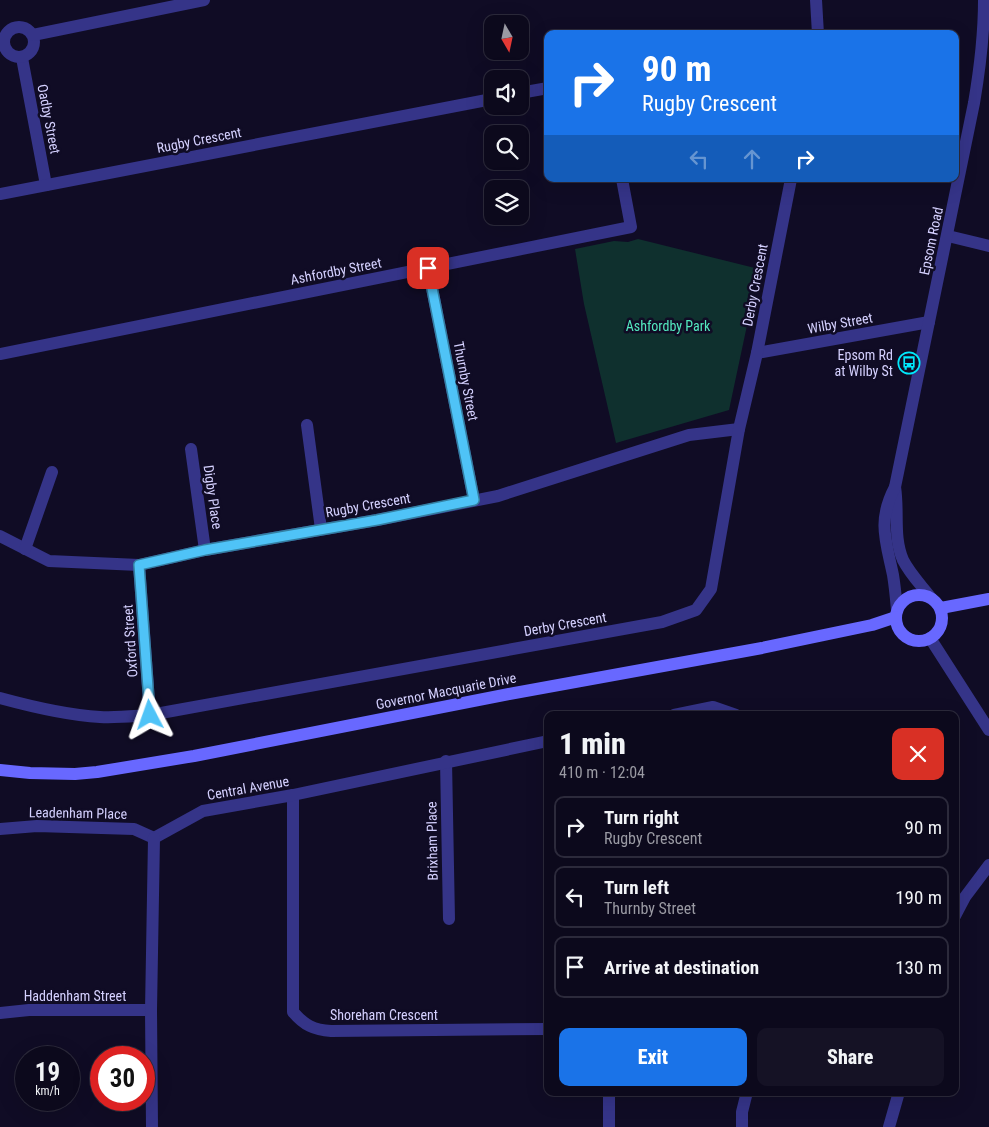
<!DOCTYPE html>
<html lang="en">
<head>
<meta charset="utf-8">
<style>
	body { margin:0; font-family:"Roboto Condensed",sans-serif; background:#151225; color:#f1f3f6; height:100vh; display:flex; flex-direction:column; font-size:19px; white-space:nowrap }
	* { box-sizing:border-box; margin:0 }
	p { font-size:16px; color:#9a9aa3 }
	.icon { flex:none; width:28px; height:28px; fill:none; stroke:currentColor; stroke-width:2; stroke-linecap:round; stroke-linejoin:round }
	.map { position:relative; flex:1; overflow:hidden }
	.panel { position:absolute; left:544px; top:711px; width:415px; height:385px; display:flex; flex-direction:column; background:#0c091c; border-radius:10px; box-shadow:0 5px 20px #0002,0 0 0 1px #2c2a3b }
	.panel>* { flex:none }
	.hud { position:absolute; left:544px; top:30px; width:415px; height:152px; border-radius:10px; box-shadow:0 5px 20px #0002,0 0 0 1px #2c2a3b; background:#1a73e8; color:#fff; overflow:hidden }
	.needle { width:32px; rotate:171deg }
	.fabs { position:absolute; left:484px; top:15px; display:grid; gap:10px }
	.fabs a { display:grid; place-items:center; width:45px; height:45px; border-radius:10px; background:#0c091c; box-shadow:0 5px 20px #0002,0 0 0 1px #2c2a3b; font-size:25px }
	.speed { position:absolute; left:15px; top:1046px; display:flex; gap:10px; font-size:25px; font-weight:700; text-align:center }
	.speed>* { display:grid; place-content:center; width:65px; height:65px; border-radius:50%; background:#0c091c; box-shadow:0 5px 20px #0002,0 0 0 1px #2c2a3b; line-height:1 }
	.speed small { font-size:12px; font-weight:400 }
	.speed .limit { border:8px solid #d22; background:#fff; color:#111 }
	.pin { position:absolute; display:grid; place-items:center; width:42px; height:42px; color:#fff; margin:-21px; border-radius:10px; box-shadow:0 2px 8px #0006 }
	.me { position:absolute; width:55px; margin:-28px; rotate:356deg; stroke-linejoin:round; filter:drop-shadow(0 0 4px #0008) }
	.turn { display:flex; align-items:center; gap:18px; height:105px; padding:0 15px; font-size:22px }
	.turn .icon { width:65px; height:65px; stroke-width:2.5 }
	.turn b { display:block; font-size:35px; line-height:42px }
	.lanes { display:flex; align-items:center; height:48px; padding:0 15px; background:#0003; justify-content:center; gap:25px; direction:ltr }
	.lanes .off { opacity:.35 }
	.round { display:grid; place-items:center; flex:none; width:52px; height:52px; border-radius:10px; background:#151225 }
	.headline { display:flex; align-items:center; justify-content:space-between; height:85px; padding:0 15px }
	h1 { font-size:30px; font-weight:800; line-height:38px }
	.button { display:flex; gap:10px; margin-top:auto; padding:10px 15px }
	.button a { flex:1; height:58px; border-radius:10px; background:#1a73e8; color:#fff; font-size:20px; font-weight:800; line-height:58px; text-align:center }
	.button a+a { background:#151225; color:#f1f3f6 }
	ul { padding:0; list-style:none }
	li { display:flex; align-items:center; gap:15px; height:62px; margin:0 10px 8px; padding:0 5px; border:2px solid #2c2a3b; border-radius:10px }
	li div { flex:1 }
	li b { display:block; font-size:19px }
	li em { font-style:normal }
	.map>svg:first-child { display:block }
</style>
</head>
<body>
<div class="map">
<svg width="989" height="1127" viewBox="0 0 989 1127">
	<rect width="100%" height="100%" fill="#100c25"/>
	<path fill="#0f302e" d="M638,239L759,269L729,410L616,443L584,304L575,249L614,241L628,242Z"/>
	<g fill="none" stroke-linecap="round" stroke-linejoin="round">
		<g stroke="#353488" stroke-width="12">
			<path d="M816,0L818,34"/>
			<path d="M22,58L46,185"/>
			<path d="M520,93L548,88"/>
			<path d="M0,194L492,99"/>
			<path d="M948,236L989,246"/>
			<path d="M428,268L474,500"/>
			<path d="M757,353L929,322"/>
			<path d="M0,354L631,227L622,179"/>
			<path d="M307,425L321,529"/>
			<path d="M191,449L205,550"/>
			<path d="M0,536L49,561L139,565L205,550L377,520L498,496L689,435L739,429"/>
			<path d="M25,549L52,472"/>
			<path d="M139,565L150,715"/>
			<path d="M930,638L989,730"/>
			<path d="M0,698C33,707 66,715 100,717C116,718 134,716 150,715L662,622L696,610L711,589L739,429L757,353L791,179"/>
			<path d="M674,715L713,707L736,715"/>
			<path d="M446,761L449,919"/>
			<path d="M293,795V1012C304,1025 314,1030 331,1031L548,1029"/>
			<path d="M0,829L37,826L134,829L154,838"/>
			<path d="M154,838L203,811L293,795L548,741"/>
			<path d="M955,916L965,897L989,865"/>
			<path d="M0,1013L29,1010H151"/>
			<path d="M609,1092V1127"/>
			<path d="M152,1127L151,1010L154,838"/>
			<path d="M742,1127V1112L747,1092"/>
			<path d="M889,1127L899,1092"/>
		</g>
		<g stroke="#353488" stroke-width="12">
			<circle cx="19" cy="42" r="15"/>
			<path d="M33,35L204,0"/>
			<path d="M895,487C899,512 893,537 903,560C910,574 922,586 931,598"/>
			<path d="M897,610C896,599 895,587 893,575C886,541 877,521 895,487L974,103C980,68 984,35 984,0"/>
		</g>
		<g stroke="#6868ff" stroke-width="12">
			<circle cx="919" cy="618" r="23"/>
			<path d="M941,608L989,599"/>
			<path d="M0,770L30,773L75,774L97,772L194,756L509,694L762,648L872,625L896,617"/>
		</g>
	</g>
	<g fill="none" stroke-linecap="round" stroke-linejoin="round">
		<g stroke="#337fa1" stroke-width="12">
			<path id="route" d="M150,715L139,565L205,550L377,520L474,500L428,268"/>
		</g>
		<use href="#route" stroke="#4fc3f7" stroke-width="9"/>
	</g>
	<defs>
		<g id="bus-ring" transform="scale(1.125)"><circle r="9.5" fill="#100c25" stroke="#00e9fc" stroke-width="1.5"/><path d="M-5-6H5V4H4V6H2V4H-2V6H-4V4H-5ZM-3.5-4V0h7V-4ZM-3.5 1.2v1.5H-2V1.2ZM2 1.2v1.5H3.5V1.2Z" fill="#00e9fc"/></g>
	</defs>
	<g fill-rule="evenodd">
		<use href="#bus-ring" x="909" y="363"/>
	</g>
	<g text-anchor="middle" stroke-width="5" stroke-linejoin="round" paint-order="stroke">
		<g font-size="14" fill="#d5d1ff" stroke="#100c25">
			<text transform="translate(49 119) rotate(79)" y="5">Oadby Street</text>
			<text transform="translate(199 140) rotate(-11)" y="5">Rugby Crescent</text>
			<text transform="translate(931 241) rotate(-78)" y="5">Epsom Road</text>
			<text transform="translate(336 271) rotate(-11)" y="5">Ashfordby Street</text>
			<text transform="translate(755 285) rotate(-79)" y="5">Derby Crescent</text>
			<text transform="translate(840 323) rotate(-10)" y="5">Wilby Street</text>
			<text transform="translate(466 381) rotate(79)" y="5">Thurnby Street</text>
			<text transform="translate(213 497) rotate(82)" y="5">Digby Place</text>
			<text transform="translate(368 505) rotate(-10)" y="5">Rugby Crescent</text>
			<text transform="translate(565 624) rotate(-10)" y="5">Derby Crescent</text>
			<text transform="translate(130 641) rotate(-94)" y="5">Oxford Street</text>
			<text transform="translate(446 691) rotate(-11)" y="5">Governor Macquarie Drive</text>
			<text transform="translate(248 788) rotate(-10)" y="5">Central Avenue</text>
			<text transform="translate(78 813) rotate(1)" y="5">Leadenham Place</text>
			<text transform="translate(432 841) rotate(-91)" y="5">Brixham Place</text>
			<text x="75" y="1001">Haddenham Street</text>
			<text x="384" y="1020">Shoreham Crescent</text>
		</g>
		<g font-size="14" fill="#53e9bf" stroke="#100c25">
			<text x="668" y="331">Ashfordby Park</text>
		</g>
		<g font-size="14" fill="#d5d1ff" stroke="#100c25" text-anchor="end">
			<text x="893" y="360">Epsom Rd<tspan x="893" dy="16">at Wilby St</tspan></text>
		</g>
	</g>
</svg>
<div class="fabs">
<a><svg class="needle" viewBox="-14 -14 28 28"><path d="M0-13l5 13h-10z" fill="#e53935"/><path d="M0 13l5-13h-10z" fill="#9a9aa3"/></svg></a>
<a><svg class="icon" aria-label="sound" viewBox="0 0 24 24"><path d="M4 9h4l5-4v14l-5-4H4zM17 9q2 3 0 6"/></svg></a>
<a><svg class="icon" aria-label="search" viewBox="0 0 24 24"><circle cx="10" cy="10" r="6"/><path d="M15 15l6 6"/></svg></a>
<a><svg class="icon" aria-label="layers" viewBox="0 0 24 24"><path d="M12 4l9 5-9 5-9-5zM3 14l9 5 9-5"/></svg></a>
</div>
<div class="speed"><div>19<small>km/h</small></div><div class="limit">30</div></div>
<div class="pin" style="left:428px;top:268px;background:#d93025"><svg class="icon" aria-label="arrive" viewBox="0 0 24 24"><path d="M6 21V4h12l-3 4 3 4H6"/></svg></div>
<svg class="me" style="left:150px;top:715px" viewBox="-20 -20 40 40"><path d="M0-17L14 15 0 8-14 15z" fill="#4fc3f7" stroke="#fff" stroke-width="4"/></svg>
<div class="hud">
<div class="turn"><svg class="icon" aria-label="right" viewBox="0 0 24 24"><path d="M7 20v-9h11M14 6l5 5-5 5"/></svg><div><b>90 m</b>Rugby Crescent</div></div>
<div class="lanes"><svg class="icon off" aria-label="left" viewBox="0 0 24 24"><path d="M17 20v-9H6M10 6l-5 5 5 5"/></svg><svg class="icon off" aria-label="ahead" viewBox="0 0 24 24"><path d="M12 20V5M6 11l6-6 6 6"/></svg><svg class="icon" aria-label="right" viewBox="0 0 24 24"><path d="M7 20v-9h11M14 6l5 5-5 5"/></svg></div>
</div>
<section class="panel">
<div class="headline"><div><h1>1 min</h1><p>410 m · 12:04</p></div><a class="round" style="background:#d93025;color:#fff"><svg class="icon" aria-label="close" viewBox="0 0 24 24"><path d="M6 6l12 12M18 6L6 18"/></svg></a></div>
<ul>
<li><svg class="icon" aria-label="right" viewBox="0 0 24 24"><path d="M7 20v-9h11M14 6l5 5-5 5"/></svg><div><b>Turn right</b><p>Rugby Crescent</p></div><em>90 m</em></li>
<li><svg class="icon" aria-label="left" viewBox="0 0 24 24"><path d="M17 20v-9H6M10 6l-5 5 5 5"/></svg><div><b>Turn left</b><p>Thurnby Street</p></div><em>190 m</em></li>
<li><svg class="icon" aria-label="arrive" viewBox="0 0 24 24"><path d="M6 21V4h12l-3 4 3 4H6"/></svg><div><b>Arrive at destination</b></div><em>130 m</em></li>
</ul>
<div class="button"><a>Exit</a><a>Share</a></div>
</section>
</div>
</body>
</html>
